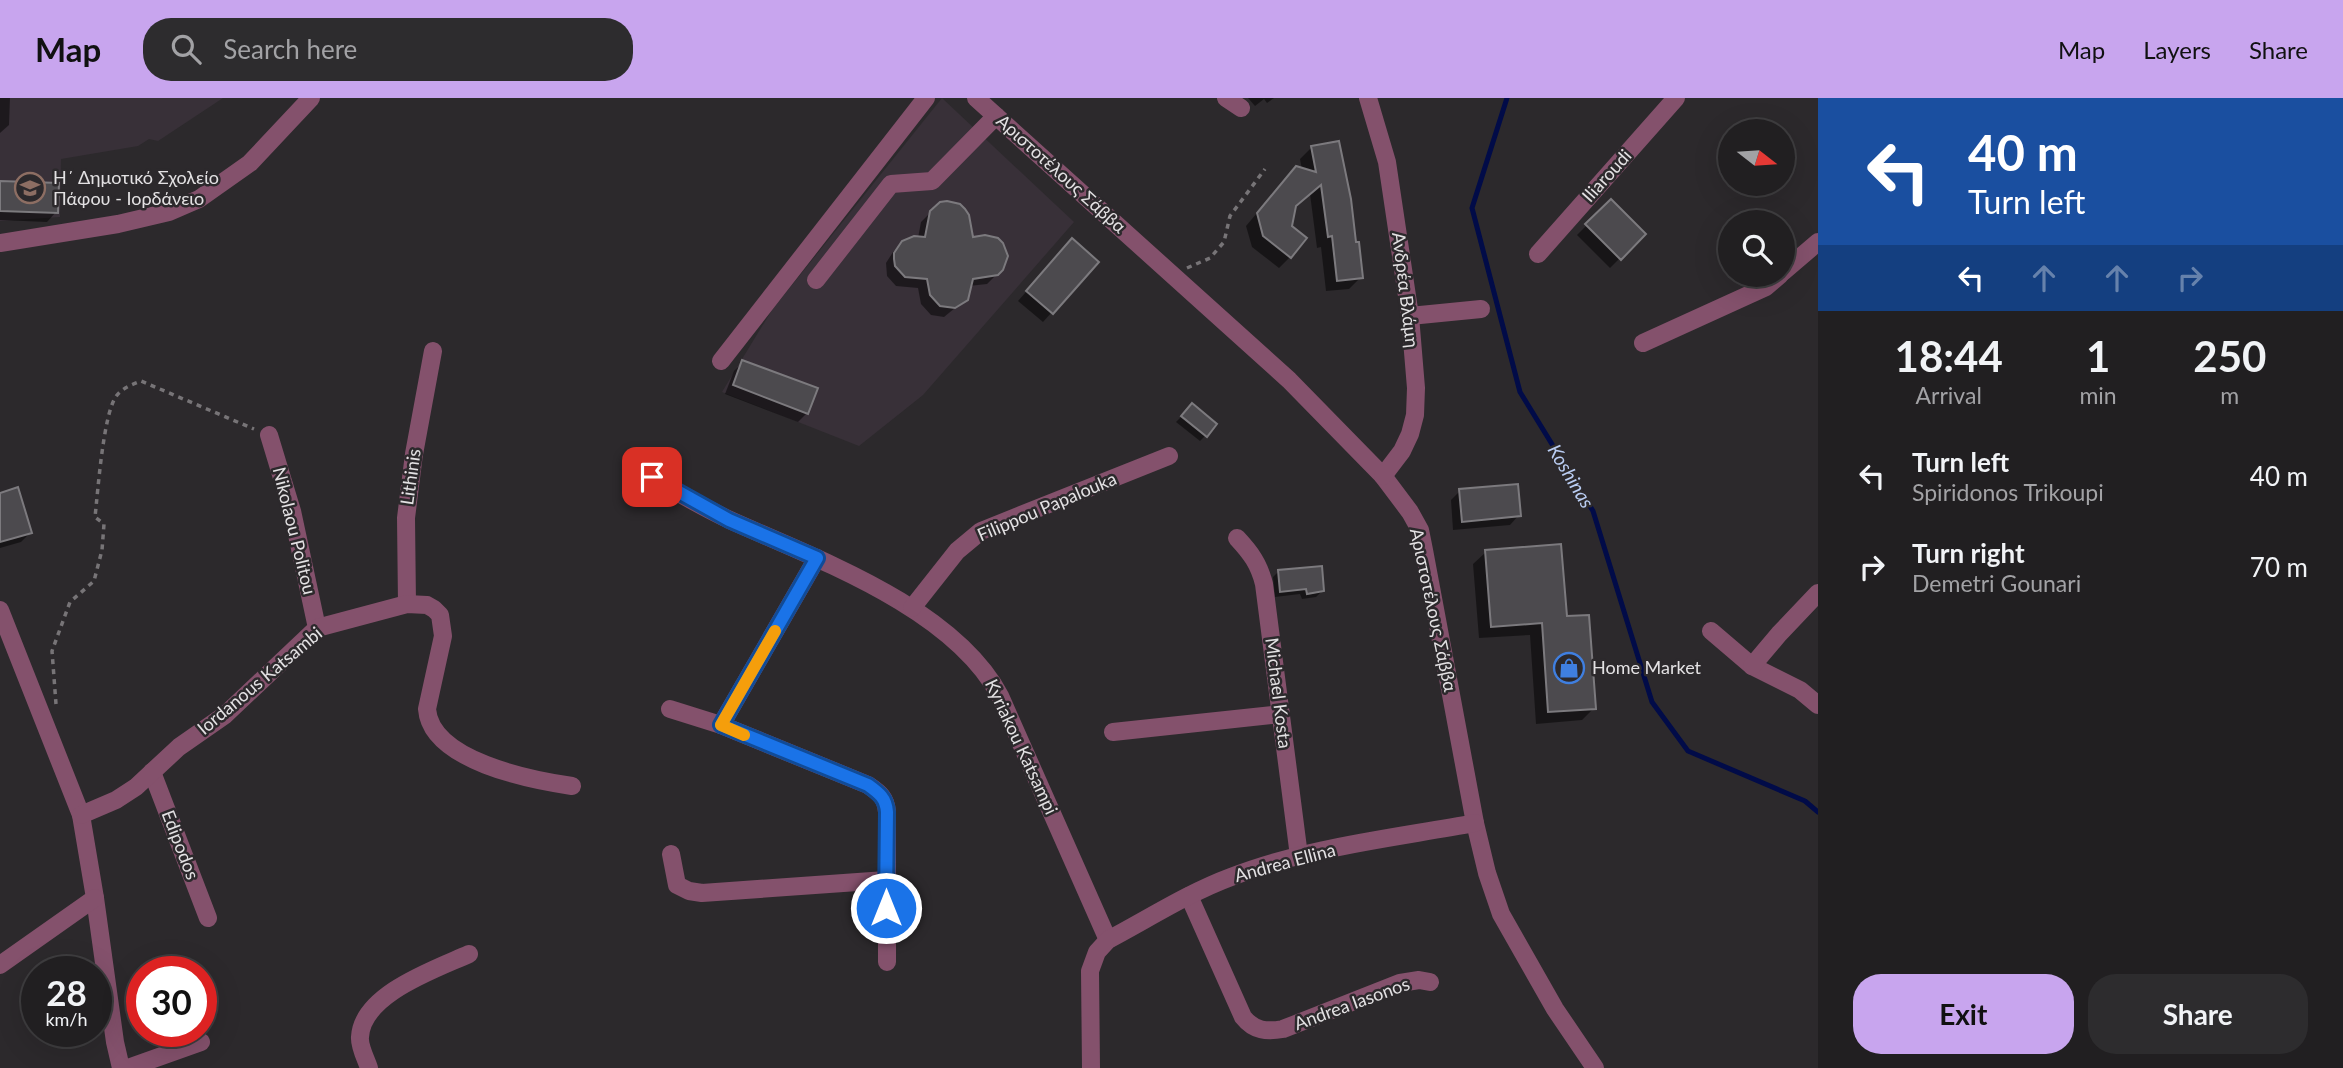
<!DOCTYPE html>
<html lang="en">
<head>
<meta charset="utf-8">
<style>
	body { margin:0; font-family:Lato,sans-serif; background:#2d2c2e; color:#f1f3f6; height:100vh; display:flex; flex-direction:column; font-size:26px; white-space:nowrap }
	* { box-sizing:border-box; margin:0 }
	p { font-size:23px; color:#a2a2a5 }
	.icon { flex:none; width:38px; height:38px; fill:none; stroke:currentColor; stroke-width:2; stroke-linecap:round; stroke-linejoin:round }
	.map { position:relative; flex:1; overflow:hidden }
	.details { display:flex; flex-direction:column; background:#211f21; width:525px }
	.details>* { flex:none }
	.banner { background:#1a4fa0; color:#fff; overflow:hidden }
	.needle { width:46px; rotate:107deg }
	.controls { position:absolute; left:1718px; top:21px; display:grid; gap:14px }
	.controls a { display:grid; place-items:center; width:77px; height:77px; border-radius:50%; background:#211f21; box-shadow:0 7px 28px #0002,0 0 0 2px #3e3d3f; font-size:35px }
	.speed { position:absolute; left:21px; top:858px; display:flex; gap:14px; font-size:35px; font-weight:700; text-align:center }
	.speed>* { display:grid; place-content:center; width:91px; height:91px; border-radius:50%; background:#211f21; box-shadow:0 7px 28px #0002,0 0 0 2px #3e3d3f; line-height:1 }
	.speed small { font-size:18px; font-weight:400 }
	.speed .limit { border:10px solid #d22; background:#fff; color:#111 }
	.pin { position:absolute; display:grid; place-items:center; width:60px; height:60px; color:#fff; margin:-30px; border-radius:14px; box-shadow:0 4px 10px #0006 }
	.me { position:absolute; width:77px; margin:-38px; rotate:0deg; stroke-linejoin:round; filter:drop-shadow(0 0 5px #0008) }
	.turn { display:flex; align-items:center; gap:24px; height:147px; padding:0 35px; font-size:32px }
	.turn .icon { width:91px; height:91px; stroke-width:2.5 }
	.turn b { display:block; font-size:49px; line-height:60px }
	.lanes { display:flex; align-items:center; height:66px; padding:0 35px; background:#0003; justify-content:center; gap:35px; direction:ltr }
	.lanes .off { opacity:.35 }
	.eta { display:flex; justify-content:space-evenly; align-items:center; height:119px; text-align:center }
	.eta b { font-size:42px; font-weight:700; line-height:49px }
	.action { display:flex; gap:14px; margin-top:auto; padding:14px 35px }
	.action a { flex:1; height:80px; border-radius:28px; background:#c8a5ee; color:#111; font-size:28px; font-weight:700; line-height:80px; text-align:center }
	.action a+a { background:#2d2c2e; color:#f1f3f6 }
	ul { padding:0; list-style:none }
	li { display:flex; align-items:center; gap:21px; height:91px; padding:0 35px }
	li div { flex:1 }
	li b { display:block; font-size:26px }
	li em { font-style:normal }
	header { display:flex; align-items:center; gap:42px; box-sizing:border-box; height:98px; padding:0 35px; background:#c8a5ee; color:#111 }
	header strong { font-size:33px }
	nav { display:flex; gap:38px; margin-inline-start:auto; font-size:24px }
	.search { width:490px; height:63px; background:#2d2c2e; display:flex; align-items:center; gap:18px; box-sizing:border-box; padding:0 24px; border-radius:28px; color:#a2a2a5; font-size:26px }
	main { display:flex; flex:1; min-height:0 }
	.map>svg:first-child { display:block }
</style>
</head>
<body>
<header>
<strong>Map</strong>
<div class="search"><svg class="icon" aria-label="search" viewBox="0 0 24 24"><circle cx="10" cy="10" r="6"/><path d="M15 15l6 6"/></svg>Search here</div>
<nav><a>Map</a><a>Layers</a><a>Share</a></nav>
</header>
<main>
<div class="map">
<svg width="1818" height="970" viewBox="0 0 1818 970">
	<rect width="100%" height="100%" fill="#2c292c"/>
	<g fill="#383038">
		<path d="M0,0H223L158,43L149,41L138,48L61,61L60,119L0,123Z"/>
		<path d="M942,0L1074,124L923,297L859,348L722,294L772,212Z"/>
	</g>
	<g fill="#0007">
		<path d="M0,0H10L9,27L0,35Z"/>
		<path d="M1248,0H1274L1267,5L1264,1L1255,8Z"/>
		<path d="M1312,49L1361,179L1349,191L1326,193L1321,149L1317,150L1310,96L1293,109L1290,129V159L1279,170L1252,149L1246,128L1285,82L1302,72L1300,61Z"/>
		<path d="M0,85L56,114L47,124L0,122Z"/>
		<path d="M1611,103L1644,136L1610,170L1577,137Z"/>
		<path d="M931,114L971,142L1002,171L987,186L969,188L966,201L944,219L931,217L921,206L918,190L896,188L887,178L886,165L893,154L903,145L918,140L921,124Z"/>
		<path d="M1063,152L1097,164L1043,224L1018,203Z"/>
		<path d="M743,264L807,315L798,324L725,296L734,273Z"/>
		<path d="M1192,308L1205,338L1200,343L1176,324Z"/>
		<path d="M1460,393L1519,417L1510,427L1453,432L1451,402Z"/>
		<path d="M0,397L30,435L21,444L0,450Z"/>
		<path d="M1486,454L1565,520L1594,610L1582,622L1536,626L1530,537L1479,540L1473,466Z"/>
		<path d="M1279,473L1322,493L1316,499L1302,501L1300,496L1275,499L1273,479Z"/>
	</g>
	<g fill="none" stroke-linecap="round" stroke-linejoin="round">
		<path stroke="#010b48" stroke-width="5" d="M1507,0L1472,110L1520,294L1593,413L1652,604L1688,653L1805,703L1818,714"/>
	</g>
	<g fill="#4c4a4e" stroke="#7c7a7e" stroke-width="2">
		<path d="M1339,43L1351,101L1356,144H1359L1363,180L1337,183L1332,138L1328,139L1321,87L1296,108L1292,128L1307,140L1291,160L1263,138L1257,115L1296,68L1316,74L1311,48Z"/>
		<path d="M0,83L59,85L58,115L0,113Z"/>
		<path d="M1611,101L1646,136L1621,162L1585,126Z"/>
		<path d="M947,103L960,106L965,111L969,117L973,139L985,137L998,140L1003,145L1008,158L1003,172L998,177L973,181L968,202L955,210L940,208L930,197L927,181L905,179L895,168L894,161V155L902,143L914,138L925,139L930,113L940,104Z"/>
		<path d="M1072,140L1099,164L1053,216L1026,193Z"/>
		<path d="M742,262L818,290L808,316L733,287Z"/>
		<path d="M1192,305L1217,326L1207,339L1181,318Z"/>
		<path d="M1518,386L1521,418L1462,424L1459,391Z"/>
		<path d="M18,389L32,435L0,444V395Z"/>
		<path d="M1561,446L1567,518L1589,517L1596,611L1548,614L1542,525L1491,529L1485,452Z"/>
		<path d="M1322,468L1324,493L1307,496L1306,491L1280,494L1278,472Z"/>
	</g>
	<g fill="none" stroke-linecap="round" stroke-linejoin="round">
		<g stroke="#777477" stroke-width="3.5" stroke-dasharray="5 5" stroke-linecap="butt">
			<path d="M1187,170L1210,160L1224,144L1230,118L1265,71"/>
			<path d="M56,606L52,553L70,504L94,483L102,452L104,426L95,419C98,392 103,321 115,300C120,291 131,287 141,283L254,331"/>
		</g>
		<g stroke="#84516c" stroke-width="18">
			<path d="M976,0L1289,282L1383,378L1410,414L1420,432L1424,452L1475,725L1487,775L1501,816L1555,911L1595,970"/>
			<path d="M1226,0L1241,10"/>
			<path d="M1368,0L1387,64L1410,218L1416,290L1415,317L1410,336L1402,353L1383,378"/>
			<path d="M0,145L118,126L169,114L199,101L250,65L311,0"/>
			<path d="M1538,156L1676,0"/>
			<path d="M1783,174L1818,144"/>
			<path d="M816,182L891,86L932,83L996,18"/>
			<path d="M1410,218L1481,211"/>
			<path d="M1643,245L1766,189L1780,177"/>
			<path d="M721,263L926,0"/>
			<path d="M269,337L292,413L317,530"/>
			<path d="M652,379C678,395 704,410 732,423C819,462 953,510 1000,598L1108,842"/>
			<path d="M1237,440C1251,455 1259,466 1264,486L1299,758"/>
			<path d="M407,506L406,420L414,356L433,253"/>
			<path d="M912,510L957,453L981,433L1169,358"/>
			<path d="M0,512L81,717L95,800L115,944L121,970"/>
			<path d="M1711,533L1752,568L1800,592L1818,607"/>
			<path d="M1752,568L1779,536L1818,495"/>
			<path d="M670,611L721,627L868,687C880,695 886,700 887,714V864"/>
			<path d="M721,627L817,460"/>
			<path d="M1113,634L1281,616"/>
			<path d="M152,674L208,820"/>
			<path d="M81,717L116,702L136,689L179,649L225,617L317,530L407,506L427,507L434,511L440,517L443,538L427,611C431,663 531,682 572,688"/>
			<path d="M671,756L677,787L689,793L702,795L886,782"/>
			<path d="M1189,798L1243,919C1254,933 1267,934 1283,931L1400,885L1419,882L1430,884"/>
			<path d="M0,867L95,800"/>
			<path d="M128,970L201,944"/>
			<path d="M369,970C366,961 359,948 360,939C362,896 436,871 469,856"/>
			<path d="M1091,970L1090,873L1097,854L1108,842C1148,821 1188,795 1231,779C1308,749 1394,740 1475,725"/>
		</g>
	</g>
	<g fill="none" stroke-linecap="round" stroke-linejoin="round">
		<g stroke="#114b97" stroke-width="18">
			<path id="route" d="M652,379L729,422L817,460L721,627L868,687C879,695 886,700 887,714L886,810"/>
		</g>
		<use href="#route" stroke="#1a73e8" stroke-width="12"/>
		<path stroke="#f59e0b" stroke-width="12" d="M744,637L721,627L775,533"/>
	</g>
	<defs>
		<g id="school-ring" transform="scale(1.575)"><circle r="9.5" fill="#2c292c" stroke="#8d6e63" stroke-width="1.5"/><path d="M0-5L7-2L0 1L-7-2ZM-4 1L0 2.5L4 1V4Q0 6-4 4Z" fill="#8d6e63"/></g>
		<g id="shop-ring" transform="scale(1.575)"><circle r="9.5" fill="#2c292c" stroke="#3f7fe0" stroke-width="1.5"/><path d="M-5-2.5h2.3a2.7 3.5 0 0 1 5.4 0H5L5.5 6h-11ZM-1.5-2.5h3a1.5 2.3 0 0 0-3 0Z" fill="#3f7fe0"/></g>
	</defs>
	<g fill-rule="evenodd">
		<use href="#school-ring" x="30" y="90"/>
		<use href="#shop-ring" x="1569" y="570"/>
	</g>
	<g text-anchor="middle" stroke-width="5" stroke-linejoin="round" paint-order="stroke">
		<g font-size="18" fill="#e3e1e3" stroke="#2c292c">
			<text transform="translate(1061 76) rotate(42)" y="6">Αριστοτέλους Σάββα</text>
			<text transform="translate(1607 78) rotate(-48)" y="6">Iliaroudi</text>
			<text transform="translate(1405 192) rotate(83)" y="6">Ανδρέα Βλάμη</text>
			<text transform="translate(411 379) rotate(-82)" y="6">Lithinis</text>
			<text transform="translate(1047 409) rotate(-23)" y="6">Filippou Papalouka</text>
			<text transform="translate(294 433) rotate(76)" y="6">Nikolaou Politou</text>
			<text transform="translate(1433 512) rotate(78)" y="6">Αριστοτέλους Σάββα</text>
			<text transform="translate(260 583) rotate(-40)" y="6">Iordanous Katsambi</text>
			<text transform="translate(1278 595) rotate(83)" y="6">Michael Kosta</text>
			<text transform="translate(1021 649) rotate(65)" y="6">Kyriakou Katsampi</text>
			<text transform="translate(180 747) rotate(69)" y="6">Edipodos</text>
			<text transform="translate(1285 765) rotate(-15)" y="6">Andrea Ellina</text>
			<text transform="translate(1352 906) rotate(-20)" y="6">Andrea Iasonos</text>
		</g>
		<g font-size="18" fill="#e3e1e3" stroke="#2c292c" text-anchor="start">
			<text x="53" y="86">Η΄ Δημοτικό Σχολείο<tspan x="53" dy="21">Πάφου - Ιορδάνειο</tspan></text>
			<text x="1592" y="576">Home Market</text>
		</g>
		<g font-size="19" font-style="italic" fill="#bacdf3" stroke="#2c292c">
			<text transform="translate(1571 378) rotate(59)" y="7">Koshinas</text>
		</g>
	</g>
</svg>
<div class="controls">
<a><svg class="needle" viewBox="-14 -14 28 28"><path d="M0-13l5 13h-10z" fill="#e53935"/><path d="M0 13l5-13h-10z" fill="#a2a2a5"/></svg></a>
<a><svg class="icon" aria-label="search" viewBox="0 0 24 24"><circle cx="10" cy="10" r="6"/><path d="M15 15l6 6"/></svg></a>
</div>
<div class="speed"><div>28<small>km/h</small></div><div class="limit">30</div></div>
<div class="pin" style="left:652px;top:379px;background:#d93025"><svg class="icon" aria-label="arrive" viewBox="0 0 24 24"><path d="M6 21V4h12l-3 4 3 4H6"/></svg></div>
<svg class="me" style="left:886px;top:810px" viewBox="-20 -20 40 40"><circle r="17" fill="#1a73e8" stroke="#fff" stroke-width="3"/><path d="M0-11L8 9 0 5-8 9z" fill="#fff"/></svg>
</div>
<section class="details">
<div class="banner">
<div class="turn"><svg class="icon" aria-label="left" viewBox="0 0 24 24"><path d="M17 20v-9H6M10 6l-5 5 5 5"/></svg><div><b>40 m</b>Turn left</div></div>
<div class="lanes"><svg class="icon" aria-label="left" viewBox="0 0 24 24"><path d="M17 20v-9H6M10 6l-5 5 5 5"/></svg><svg class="icon off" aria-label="ahead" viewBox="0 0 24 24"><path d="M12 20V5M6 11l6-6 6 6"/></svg><svg class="icon off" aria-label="ahead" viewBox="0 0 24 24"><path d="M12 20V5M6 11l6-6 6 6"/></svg><svg class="icon off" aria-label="right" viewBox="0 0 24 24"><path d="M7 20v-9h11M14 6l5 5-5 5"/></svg></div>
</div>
<div class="eta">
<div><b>18:44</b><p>Arrival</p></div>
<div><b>1</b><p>min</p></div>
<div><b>250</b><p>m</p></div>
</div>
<ul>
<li><svg class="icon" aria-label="left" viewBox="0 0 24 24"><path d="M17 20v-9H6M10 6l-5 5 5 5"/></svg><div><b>Turn left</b><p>Spiridonos Trikoupi</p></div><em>40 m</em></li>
<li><svg class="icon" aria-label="right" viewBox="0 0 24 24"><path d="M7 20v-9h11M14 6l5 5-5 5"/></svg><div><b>Turn right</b><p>Demetri Gounari</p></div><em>70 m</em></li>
</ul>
<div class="action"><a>Exit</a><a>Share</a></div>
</section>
</main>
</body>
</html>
